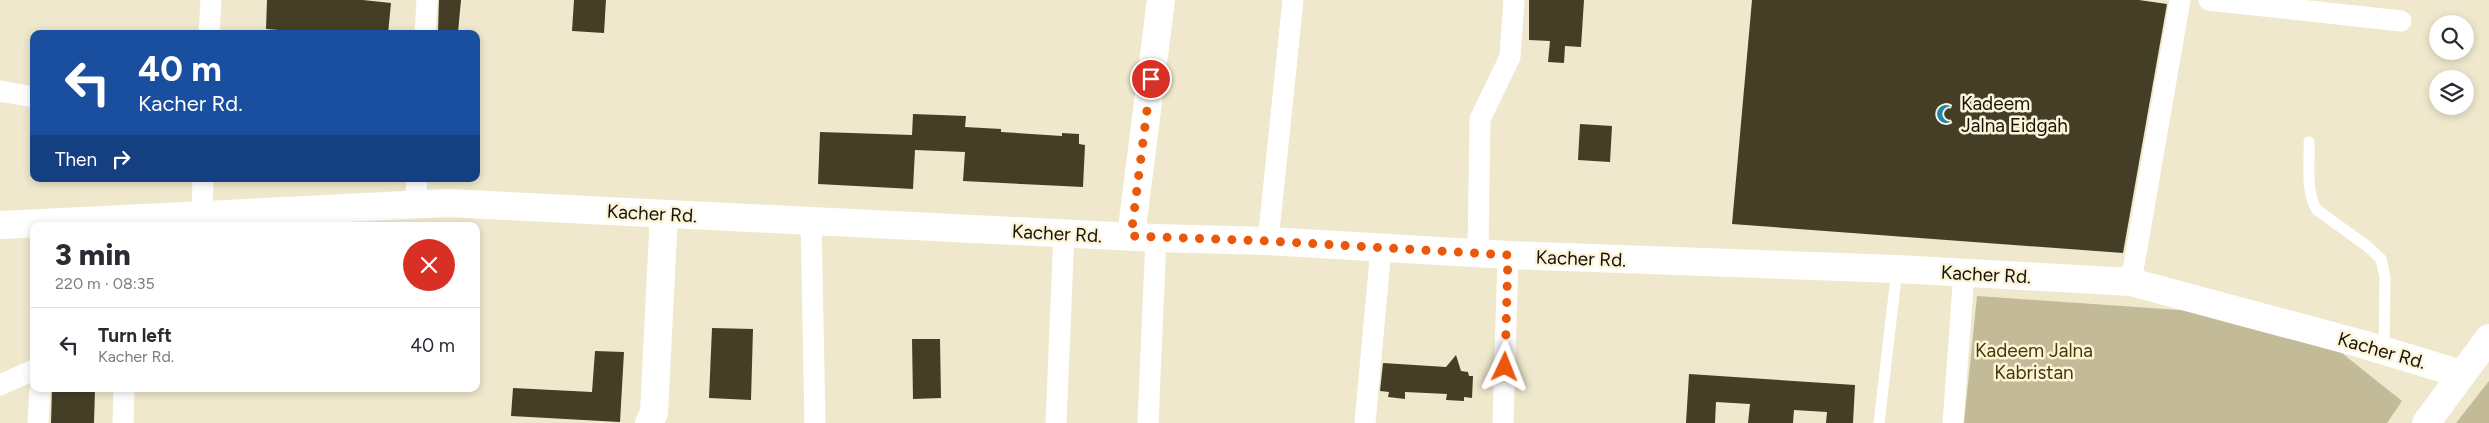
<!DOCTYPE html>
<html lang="en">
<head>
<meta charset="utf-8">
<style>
	body { margin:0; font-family:Figtree,sans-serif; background:#f2f2f3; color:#2b2b33; height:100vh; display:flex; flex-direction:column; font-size:19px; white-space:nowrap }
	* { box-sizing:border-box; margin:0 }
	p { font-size:16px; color:#7c7c81 }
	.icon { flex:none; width:28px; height:28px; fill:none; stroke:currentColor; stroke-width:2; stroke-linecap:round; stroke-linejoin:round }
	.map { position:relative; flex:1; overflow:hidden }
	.details { position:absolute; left:30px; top:222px; width:450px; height:170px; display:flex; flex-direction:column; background:#fff; border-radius:10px; box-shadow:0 2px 8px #0003 }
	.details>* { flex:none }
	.banner { position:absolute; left:30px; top:30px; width:450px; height:152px; border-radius:10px; box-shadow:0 2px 8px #0003; background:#1a4fa0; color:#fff; overflow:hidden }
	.buttons { position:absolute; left:2429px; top:15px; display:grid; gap:10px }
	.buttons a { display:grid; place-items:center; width:45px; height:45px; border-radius:50%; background:#fff; box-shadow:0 2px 8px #0003; font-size:25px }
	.pin { position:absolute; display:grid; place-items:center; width:42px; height:42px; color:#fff; margin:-21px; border:2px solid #fff; border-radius:50%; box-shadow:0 1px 5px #0007 }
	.me { position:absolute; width:55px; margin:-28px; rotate:2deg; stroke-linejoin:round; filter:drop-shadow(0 0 4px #0008) }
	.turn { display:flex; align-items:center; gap:18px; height:105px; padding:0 25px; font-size:22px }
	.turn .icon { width:65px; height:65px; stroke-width:2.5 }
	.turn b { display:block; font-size:35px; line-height:42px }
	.then { display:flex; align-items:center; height:48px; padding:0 25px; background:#0003; gap:10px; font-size:19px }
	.round { display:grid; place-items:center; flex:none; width:52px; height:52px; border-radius:26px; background:#f2f2f3 }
	.summary { display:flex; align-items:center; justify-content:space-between; height:85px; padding:0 25px }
	h1 { font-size:30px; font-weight:800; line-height:38px }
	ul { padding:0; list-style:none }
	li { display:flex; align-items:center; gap:15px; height:75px; padding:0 25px; border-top:1px solid #e1e1e2 }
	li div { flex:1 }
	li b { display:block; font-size:19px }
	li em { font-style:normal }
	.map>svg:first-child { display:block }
</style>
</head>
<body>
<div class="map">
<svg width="2489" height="423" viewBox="0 0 2489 423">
	<rect width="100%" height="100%" fill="#efe8cc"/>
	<g fill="#c3ba98">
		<path d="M1977,296L2193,311L2328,342L2402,401L2387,423H1964Z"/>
		<path d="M2489,381V423H2456Z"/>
	</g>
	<g fill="#443e27">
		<path d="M267,0H363L391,3L388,34H330L266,29Z"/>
		<path d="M439,0H461L458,32L438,31Z"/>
		<path d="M574,0H606L604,33L572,31Z"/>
		<path d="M1529,0H1584L1581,47L1565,46L1564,63L1548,62L1550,41L1529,40Z"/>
		<path d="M1752,0H2139L2167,4L2123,253L1732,224Z"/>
		<path d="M913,114L966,116L965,127L1001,129V132L1062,136V133L1079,134V144L1085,145L1083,187L963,181L965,152L915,150L913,189L818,184L820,132L912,135Z"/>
		<path d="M1580,124L1612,126L1610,162L1578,160Z"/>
		<path d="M712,328L753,329L751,400L709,398Z"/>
		<path d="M912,339H940L941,398L913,399Z"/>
		<path d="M595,351L624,352L620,422L511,416L513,388L592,392Z"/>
		<path d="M1456,355L1461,371L1468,372L1469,376H1473L1472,398L1464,397V401L1446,400L1447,394L1405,392V399L1388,397L1389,392L1380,391L1383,363L1446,367Z"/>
		<path d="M1689,374L1855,385L1853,423H1826L1827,412L1794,410L1793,423H1748L1750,404L1716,402L1715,423H1686Z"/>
		<path d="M52,389H95L94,423H51Z"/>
	</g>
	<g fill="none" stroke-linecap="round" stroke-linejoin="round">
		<g stroke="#fff" stroke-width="11">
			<path d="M2309,142C2310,164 2305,191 2317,210L2367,246L2381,259L2385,277L2384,350"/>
			<path d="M1879,423L1897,269"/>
		</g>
		<g stroke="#fff" stroke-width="21">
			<path d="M2209,0L2401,21"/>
			<path d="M209,34L211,0"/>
			<path d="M425,34L427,0"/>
			<path d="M0,91L34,97"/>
			<path d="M415,205L417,179"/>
			<path d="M202,214L203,179"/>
			<path d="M811,221L815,423"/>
			<path d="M1268,241L1293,0"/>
			<path d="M1478,253L1480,119L1510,57L1514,0"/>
			<path d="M2131,282L2180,0"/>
			<path d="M0,385L34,370"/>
			<path d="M38,423L40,389"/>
			<path d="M123,423L124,389"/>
			<path d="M1056,423L1064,233"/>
			<path d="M1148,423L1156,238"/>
			<path d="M1365,423L1381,249"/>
			<path d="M1503,423L1508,255"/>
			<path d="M1953,423L1964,273"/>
		</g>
		<g stroke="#fff" stroke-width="28">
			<path d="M1131,236L1161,0"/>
			<path d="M649,423L654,413L664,214"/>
		</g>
		<path stroke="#fff" stroke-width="28" d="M0,225L447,203L1156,238L1268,241L1508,255L1897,269L2131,282L2362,344L2461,374"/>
		<path stroke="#fff" stroke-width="28" d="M2426,423L2489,338"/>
	</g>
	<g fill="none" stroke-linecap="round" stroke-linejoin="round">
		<path stroke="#ea580c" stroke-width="9" stroke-dasharray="0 16.2" d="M1151,79L1131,236L1268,241L1508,255L1505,367"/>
	</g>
	<defs>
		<g id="mosque-bare" transform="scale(1.5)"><path d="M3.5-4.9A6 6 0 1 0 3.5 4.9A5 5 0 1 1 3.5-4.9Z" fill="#1c88af" stroke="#fdf5d9" stroke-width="2.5" paint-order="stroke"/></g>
	</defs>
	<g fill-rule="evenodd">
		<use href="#mosque-bare" x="1946" y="114"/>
	</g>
	<g text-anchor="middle" stroke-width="5" stroke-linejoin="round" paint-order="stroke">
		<g font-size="19" fill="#16130a" stroke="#fdf5d9" text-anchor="start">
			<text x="1961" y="110">Kadeem<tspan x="1961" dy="22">Jalna Eidgah</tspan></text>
		</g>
		<g font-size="19" fill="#16130a" stroke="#fdf5d9">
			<text transform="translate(652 213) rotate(3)" y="7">Kacher Rd.</text>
			<text transform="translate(1057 233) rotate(3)" y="7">Kacher Rd.</text>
			<text transform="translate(1581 258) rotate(2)" y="7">Kacher Rd.</text>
			<text transform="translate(1986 274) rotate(3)" y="7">Kacher Rd.</text>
			<text transform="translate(2382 350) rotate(16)" y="7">Kacher Rd.</text>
		</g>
		<g font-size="19" fill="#473a00" stroke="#fdf5d9">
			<text x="2034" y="357">Kadeem Jalna<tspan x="2034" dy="22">Kabristan</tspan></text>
		</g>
	</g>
</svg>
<div class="buttons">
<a><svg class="icon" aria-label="search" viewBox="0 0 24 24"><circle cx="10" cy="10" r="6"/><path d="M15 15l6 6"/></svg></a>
<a><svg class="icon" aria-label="layers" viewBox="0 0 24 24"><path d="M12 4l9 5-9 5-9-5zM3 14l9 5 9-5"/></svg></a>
</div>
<div class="pin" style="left:1151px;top:79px;background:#d93025"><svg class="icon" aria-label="arrive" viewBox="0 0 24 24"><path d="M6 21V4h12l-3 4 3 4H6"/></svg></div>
<svg class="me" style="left:1505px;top:367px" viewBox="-20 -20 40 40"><path d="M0-17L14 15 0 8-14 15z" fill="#ea580c" stroke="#fff" stroke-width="4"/></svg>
<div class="banner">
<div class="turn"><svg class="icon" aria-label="left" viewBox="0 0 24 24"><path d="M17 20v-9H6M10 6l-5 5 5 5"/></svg><div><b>40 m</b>Kacher Rd.</div></div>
<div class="then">Then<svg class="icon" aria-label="right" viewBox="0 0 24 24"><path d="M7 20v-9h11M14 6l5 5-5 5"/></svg></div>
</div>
<section class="details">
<div class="summary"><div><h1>3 min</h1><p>220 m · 08:35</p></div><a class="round" style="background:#d93025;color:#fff"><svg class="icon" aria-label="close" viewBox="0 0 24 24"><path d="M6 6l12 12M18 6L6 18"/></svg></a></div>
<ul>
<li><svg class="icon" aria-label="left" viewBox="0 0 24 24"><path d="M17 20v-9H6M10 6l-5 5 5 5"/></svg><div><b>Turn left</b><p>Kacher Rd.</p></div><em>40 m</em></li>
</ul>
</section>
</div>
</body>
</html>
